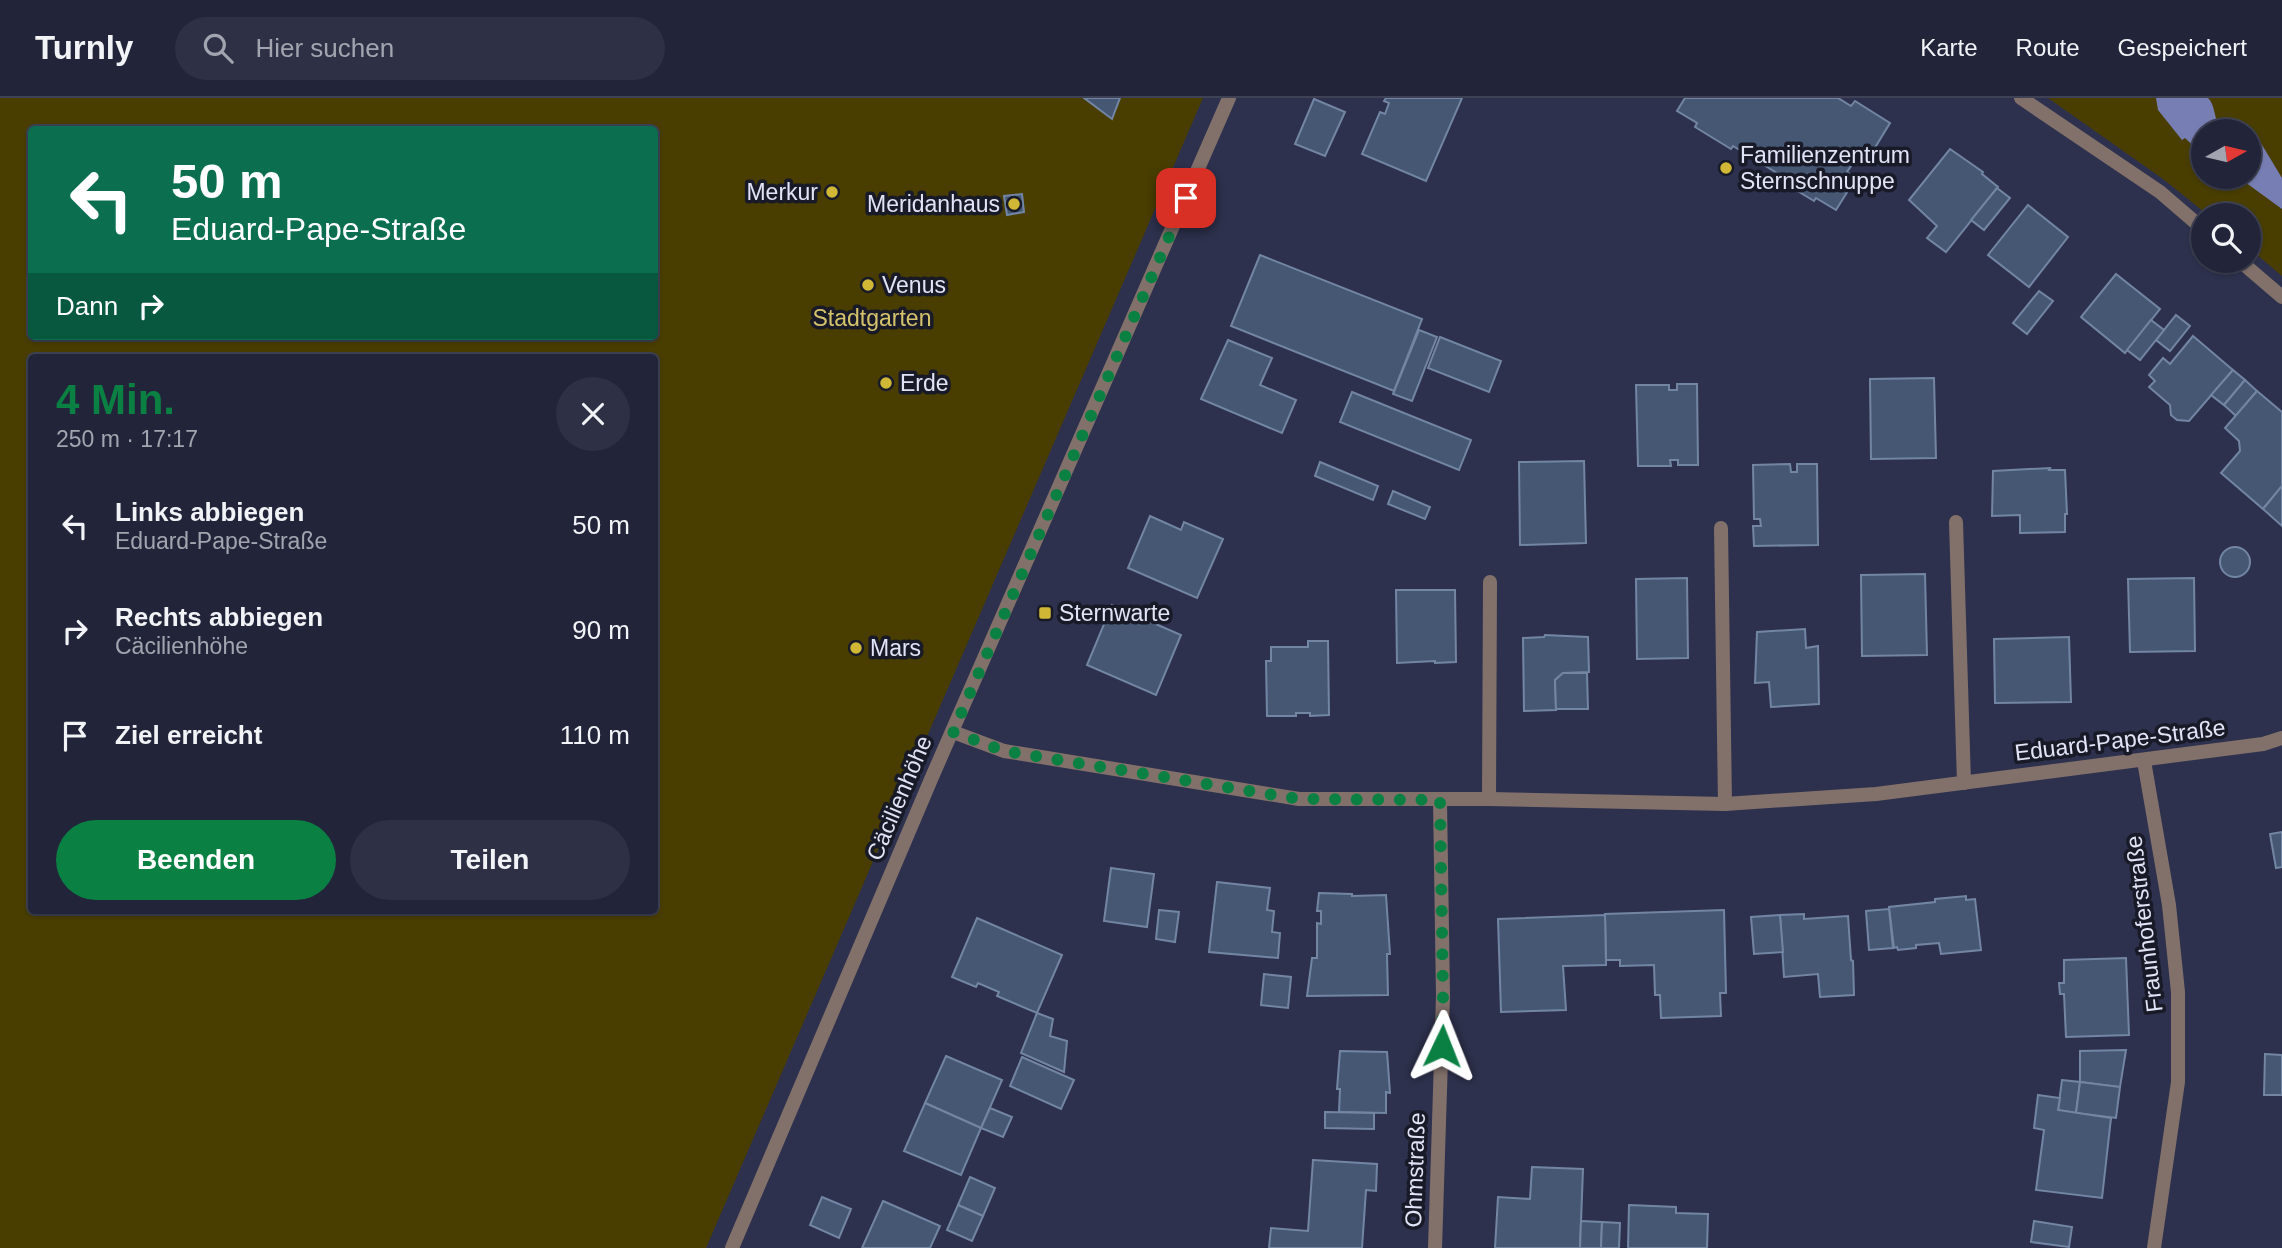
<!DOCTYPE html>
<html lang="de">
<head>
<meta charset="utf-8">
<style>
	body { margin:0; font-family:Helvetica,sans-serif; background:#2e3145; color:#f1f3f6; height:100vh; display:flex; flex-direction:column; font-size:26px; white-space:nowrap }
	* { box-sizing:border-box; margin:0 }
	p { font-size:23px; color:#a2a5af }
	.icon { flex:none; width:38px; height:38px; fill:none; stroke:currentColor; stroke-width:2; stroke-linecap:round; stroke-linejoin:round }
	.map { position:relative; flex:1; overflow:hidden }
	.drawer { position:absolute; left:28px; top:256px; width:630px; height:560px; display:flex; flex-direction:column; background:#22253a; border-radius:7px; box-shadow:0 2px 5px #0004,0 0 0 2px #3f4254 }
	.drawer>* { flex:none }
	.banner { position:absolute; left:28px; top:28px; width:630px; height:214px; border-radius:7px; box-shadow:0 2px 5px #0004,0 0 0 2px #3f4254; background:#0b6e4f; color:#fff; overflow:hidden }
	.needle { width:46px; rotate:82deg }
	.fabs { position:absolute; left:2191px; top:21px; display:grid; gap:14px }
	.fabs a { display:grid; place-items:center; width:70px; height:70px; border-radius:50%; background:#22253a; box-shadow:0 2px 5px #0004,0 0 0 2px #3f4254; font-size:35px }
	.pin { position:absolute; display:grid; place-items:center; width:60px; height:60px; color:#fff; margin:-30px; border-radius:14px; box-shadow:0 4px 10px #0006 }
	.me { position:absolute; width:77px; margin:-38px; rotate:2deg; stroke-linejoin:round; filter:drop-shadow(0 0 5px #0008) }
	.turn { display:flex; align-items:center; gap:24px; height:147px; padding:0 28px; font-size:32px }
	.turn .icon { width:91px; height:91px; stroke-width:2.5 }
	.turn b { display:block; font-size:49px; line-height:60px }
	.then { display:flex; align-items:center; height:66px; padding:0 28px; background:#0003; gap:14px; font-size:26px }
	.round { display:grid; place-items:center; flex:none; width:74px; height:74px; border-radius:37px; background:#2e3145 }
	.summary { display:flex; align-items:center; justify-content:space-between; height:119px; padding:0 28px }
	h1 { font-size:42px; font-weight:700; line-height:52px; color:#0b8043 }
	.primary-button { display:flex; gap:14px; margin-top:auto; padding:14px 28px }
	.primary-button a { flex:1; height:80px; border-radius:42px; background:#0b8043; color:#fff; font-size:28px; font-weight:700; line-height:80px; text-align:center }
	.primary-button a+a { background:#2e3145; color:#f1f3f6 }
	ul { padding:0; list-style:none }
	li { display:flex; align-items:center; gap:21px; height:105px; padding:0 28px }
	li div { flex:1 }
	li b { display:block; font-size:26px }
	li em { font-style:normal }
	header { display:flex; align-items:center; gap:42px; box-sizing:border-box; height:98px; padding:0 35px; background:#22253a; border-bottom:2px solid #3f4254 }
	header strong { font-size:33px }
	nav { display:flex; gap:38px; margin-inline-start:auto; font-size:24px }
	.search { width:490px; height:63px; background:#2e3145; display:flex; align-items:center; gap:18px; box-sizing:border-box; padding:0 24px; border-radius:38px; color:#a2a5af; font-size:26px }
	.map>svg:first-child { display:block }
</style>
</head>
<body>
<header>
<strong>Turnly</strong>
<div class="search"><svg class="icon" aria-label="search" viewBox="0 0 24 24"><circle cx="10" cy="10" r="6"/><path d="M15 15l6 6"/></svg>Hier suchen</div>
<nav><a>Karte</a><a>Route</a><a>Gespeichert</a></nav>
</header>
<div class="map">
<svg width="2282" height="1150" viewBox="0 0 2282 1150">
	<rect width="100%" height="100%" fill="#2e314d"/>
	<g fill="#493e00" fill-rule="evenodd">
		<path d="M0,0H1203L706,1150H0ZM32,32H654V238H32ZM32,259H654V812H32Z"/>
		<path d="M2048,0H2282V178L2249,150V117H2208L2163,81ZM2203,33H2249V79H2203Z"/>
	</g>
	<g fill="#777eb3">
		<path d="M2156,0H2208C2217,9 2212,22 2224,33H2203V57L2185,40L2182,42L2158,12Z"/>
		<path d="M2256,37L2282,80V111L2238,79H2249V38Z"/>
	</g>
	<g fill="#455773" stroke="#7286a4" stroke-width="2">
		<path d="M1084,0H1120L1112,21Z"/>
		<path d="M1386,0H1462L1426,83L1362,56L1380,14L1385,16L1389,5L1384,3Z"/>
		<path d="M1685,0H1838L1851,8L1855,3L1890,25L1868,61L1860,55L1847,74L1856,80L1836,112L1816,100L1814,103L1778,81L1780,77L1733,48L1731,51L1695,29L1697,25L1677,13Z"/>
		<path d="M1314,1L1345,14L1325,58L1295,46Z"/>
		<path d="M1950,51L1983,74L1982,76L1998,89L1946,154L1927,140L1937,128L1909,102Z"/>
		<path d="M1997,90L2010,100L1984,132L1971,122Z"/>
		<path d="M1022,96L1024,114L1007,117L1004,98Z"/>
		<path d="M2028,107L2068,139L2029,189L1988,157Z"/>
		<path d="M1260,157L1422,221L1394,293L1231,228Z"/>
		<path d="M2116,176L2160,211L2125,255L2081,219Z"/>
		<path d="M2039,193L2053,203L2027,236L2013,225Z"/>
		<path d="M2176,217L2190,228L2170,253L2156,242Z"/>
		<path d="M2151,222L2164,232L2140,262L2127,252Z"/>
		<path d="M1419,232L1437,239L1412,303L1393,296Z"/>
		<path d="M2193,238L2233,272L2189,323L2177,322L2171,317L2170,307L2149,289L2155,283L2149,277L2163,260L2170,266Z"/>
		<path d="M1440,239L1501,263L1489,294L1428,270Z"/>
		<path d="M1228,242L1272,260L1260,287L1296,302L1282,335L1201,301Z"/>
		<path d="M2233,272L2245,282L2224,307L2211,297Z"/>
		<path d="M1934,280L1936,360L1871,361L1870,281Z"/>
		<path d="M2245,282L2257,293L2236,318L2224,307Z"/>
		<path d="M1677,286H1697L1698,367H1678V362H1670L1671,368H1638L1636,287H1669V292H1677Z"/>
		<path d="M2257,293L2282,314V388L2263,411L2221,375L2240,353L2239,343L2225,330Z"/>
		<path d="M1352,294L1471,342L1459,372L1340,324Z"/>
		<path d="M1584,363L1586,445L1520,447L1519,364Z"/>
		<path d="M1320,364L1378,388L1373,402L1315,378Z"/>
		<path d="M1790,366L1791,374H1797V366H1817L1818,447L1754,448L1753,428H1761L1760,421H1754L1753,367Z"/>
		<path d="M2050,370L2049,372H2065L2067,416H2065V434L2020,435V417L1992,418L1993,373Z"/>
		<path d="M2282,388V428L2263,411Z"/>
		<path d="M1393,393L1430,409L1425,421L1388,406Z"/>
		<path d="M1150,418L1181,432L1184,424L1223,441L1197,500L1128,470Z"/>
		<circle cx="2235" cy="464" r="15"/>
		<path d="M1925,476L1927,557L1862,558L1861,477Z"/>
		<path d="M1687,480L1688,560L1637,561L1636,481Z"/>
		<path d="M2194,480L2195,553L2130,554L2128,481Z"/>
		<path d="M1396,492H1455L1456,564L1435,565V563L1397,565Z"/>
		<path d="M1112,507L1181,537L1156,597L1087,567Z"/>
		<path d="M1805,531L1806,550L1818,548L1819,606L1771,609L1769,584L1755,585L1757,534Z"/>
		<path d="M1545,537L1588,539L1589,574L1563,575L1555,582L1556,612L1524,613L1523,540L1544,539Z"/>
		<path d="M2069,539L2071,604L1995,605L1994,541Z"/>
		<path d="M1308,543H1328L1329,617L1310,618V615H1296V618H1267L1266,563H1271V549H1308Z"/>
		<path d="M1563,575H1587L1588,611H1556L1555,582Z"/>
		<path d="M2282,734V769L2276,770L2270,736Z"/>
		<path d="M1111,770L1154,776L1147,829L1104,823Z"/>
		<path d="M1217,784L1270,790L1267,812L1274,813L1272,834L1280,835L1278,860L1209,854Z"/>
		<path d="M1319,795L1352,796V798L1386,797L1390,856H1387L1388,897L1307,898L1312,860H1317V825L1321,826V813H1317Z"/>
		<path d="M1966,798V802L1975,801L1981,852L1941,856L1939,845L1916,847V850L1898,852L1897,849L1894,850L1889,809L1935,804V801Z"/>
		<path d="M1889,811L1893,850L1869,852L1866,813Z"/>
		<path d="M1159,812L1179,814L1175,844L1156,841Z"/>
		<path d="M1724,812L1726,895H1720L1721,918L1661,920L1660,897H1655L1654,867L1620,868V862H1606L1605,816Z"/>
		<path d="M1804,816V821L1848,818L1851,862L1853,863L1854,897L1820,899L1818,876L1784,879L1780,817Z"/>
		<path d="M1605,817L1606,867L1563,868L1566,912L1501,914L1498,821Z"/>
		<path d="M1780,817L1783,854L1754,856L1751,819Z"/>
		<path d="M977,820L1062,857L1037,915L997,898L999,894L978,885L976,889L952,879Z"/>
		<path d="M2126,860L2129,937L2066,939L2064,896H2060L2059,885H2064V862Z"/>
		<path d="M1264,876L1291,879L1288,910L1261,907Z"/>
		<path d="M1037,915L1053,921L1050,938L1067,943L1064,974L1021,955Z"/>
		<path d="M2126,952L2120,989L2080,984V953Z"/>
		<path d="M1340,953L1387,954L1390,995L1386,994V1015L1339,1014L1340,991H1337Z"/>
		<path d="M2265,956L2282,957V997H2264Z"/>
		<path d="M946,958L1002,982L981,1030L925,1005Z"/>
		<path d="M1022,959L1074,982L1061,1011L1010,988Z"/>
		<path d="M2062,982L2080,984L2076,1015L2058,1012Z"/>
		<path d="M2080,984L2120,989L2116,1020L2076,1015Z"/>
		<path d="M2038,997L2060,1000L2058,1012L2111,1020L2102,1100L2036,1092L2044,1032L2034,1030Z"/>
		<path d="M925,1005L981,1030L961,1077L904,1053Z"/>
		<path d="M990,1010L1012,1019L1003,1039L981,1030Z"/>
		<path d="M1325,1014L1374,1015V1031L1325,1030Z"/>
		<path d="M1313,1062L1377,1066L1376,1093L1366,1092L1362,1150H1269L1271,1130L1308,1133Z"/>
		<path d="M1532,1069L1583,1071L1580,1150H1495L1498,1099L1530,1101Z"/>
		<path d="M970,1079L995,1090L983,1118L958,1107Z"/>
		<path d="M822,1099L851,1111L839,1140L810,1127Z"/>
		<path d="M883,1103L940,1128L930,1150H862Z"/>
		<path d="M958,1107L983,1118L972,1143L947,1132Z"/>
		<path d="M1629,1107L1676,1109V1115L1708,1116L1707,1150H1628Z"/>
		<path d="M1581,1123L1602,1124L1601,1150H1580Z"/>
		<path d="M2034,1123L2072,1129L2069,1149L2031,1144Z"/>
		<path d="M1602,1124L1620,1125L1619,1150H1601Z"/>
	</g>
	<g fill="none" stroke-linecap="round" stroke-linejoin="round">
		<g stroke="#82716b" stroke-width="14">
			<path d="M2021,0L2160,94L2203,131"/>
			<path d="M2240,163L2282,199"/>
			<path d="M1956,424L1964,685"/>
			<path d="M1721,430L1725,706"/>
			<path d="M953,634L1004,653L1299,701H1489L1725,706L1876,696L2263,646L2282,640"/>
			<path d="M2144,663L2169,807L2178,894V984L2154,1150"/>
			<path d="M1489,701L1490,484"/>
			<path d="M732,1150L932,679L1229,0"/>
			<path d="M1435,1150L1443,898L1440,702"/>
		</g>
	</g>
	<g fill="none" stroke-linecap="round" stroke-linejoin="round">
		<path stroke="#0b8043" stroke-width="12" stroke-dasharray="0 21.6" d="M1186,100L953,634L1004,653L1299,701L1440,702L1443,898L1442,948"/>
	</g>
	<g fill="#d0b836" stroke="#181a27" stroke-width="2.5">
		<circle cx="1726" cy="70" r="7"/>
		<circle cx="832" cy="94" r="7"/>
		<circle cx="1014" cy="106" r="7"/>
		<circle cx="868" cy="187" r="7"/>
		<circle cx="886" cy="285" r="7"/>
		<rect x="1038" y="508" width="14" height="14" rx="3.5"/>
		<circle cx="856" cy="550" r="7"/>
	</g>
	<g text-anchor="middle" stroke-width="7" stroke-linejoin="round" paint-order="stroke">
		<g font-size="23" fill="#e1e4f6" stroke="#181a27" text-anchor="start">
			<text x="1740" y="65">Familienzentrum<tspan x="1740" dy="26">Sternschnuppe</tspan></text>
			<text x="818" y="102" text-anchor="end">Merkur</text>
			<text x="1000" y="114" text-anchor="end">Meridanhaus</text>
			<text x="882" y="195">Venus</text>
			<text x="900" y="293">Erde</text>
			<text x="1059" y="523">Sternwarte</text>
			<text x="870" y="558">Mars</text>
		</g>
		<g font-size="23" fill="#d5c36c" stroke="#181a27">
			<text x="872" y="228">Stadtgarten</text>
		</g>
		<g font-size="23" fill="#e1e4f6" stroke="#181a27">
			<text transform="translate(2120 642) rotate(-7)" y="8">Eduard-Pape-Straße</text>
			<text transform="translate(899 700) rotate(-67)" y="8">Cäcilienhöhe</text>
			<text transform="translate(2144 826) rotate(-97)" y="8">Fraunhoferstraße</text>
			<text transform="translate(1415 1072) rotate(-88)" y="8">Ohmstraße</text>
		</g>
	</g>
</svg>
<div class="fabs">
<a><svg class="needle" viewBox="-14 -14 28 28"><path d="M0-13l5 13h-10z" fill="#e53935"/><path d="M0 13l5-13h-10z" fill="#a2a5af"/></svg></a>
<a><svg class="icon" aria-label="search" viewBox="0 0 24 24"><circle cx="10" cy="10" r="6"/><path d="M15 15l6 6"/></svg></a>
</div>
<div class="pin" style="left:1186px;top:100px;background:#d93025"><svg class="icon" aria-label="arrive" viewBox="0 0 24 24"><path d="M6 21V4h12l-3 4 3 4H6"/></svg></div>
<svg class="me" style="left:1442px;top:948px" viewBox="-20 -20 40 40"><path d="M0-17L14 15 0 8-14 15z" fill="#0b8043" stroke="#fff" stroke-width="4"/></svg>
<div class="banner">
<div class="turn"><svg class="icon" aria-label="left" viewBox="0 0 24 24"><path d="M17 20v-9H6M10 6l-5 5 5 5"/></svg><div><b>50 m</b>Eduard-Pape-Straße</div></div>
<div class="then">Dann<svg class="icon" aria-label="right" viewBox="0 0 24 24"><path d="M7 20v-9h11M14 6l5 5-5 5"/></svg></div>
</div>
<section class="drawer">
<div class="summary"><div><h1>4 Min.</h1><p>250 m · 17:17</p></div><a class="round"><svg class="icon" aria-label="close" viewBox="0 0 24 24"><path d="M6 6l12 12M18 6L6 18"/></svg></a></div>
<ul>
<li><svg class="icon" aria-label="left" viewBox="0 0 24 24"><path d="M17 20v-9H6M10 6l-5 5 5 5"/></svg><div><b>Links abbiegen</b><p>Eduard-Pape-Straße</p></div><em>50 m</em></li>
<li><svg class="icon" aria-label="right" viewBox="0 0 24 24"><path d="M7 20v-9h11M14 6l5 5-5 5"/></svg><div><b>Rechts abbiegen</b><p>Cäcilienhöhe</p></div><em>90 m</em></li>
<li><svg class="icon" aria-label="arrive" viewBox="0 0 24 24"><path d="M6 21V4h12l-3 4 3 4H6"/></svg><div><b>Ziel erreicht</b></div><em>110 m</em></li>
</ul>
<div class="primary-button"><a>Beenden</a><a>Teilen</a></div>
</section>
</div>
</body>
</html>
